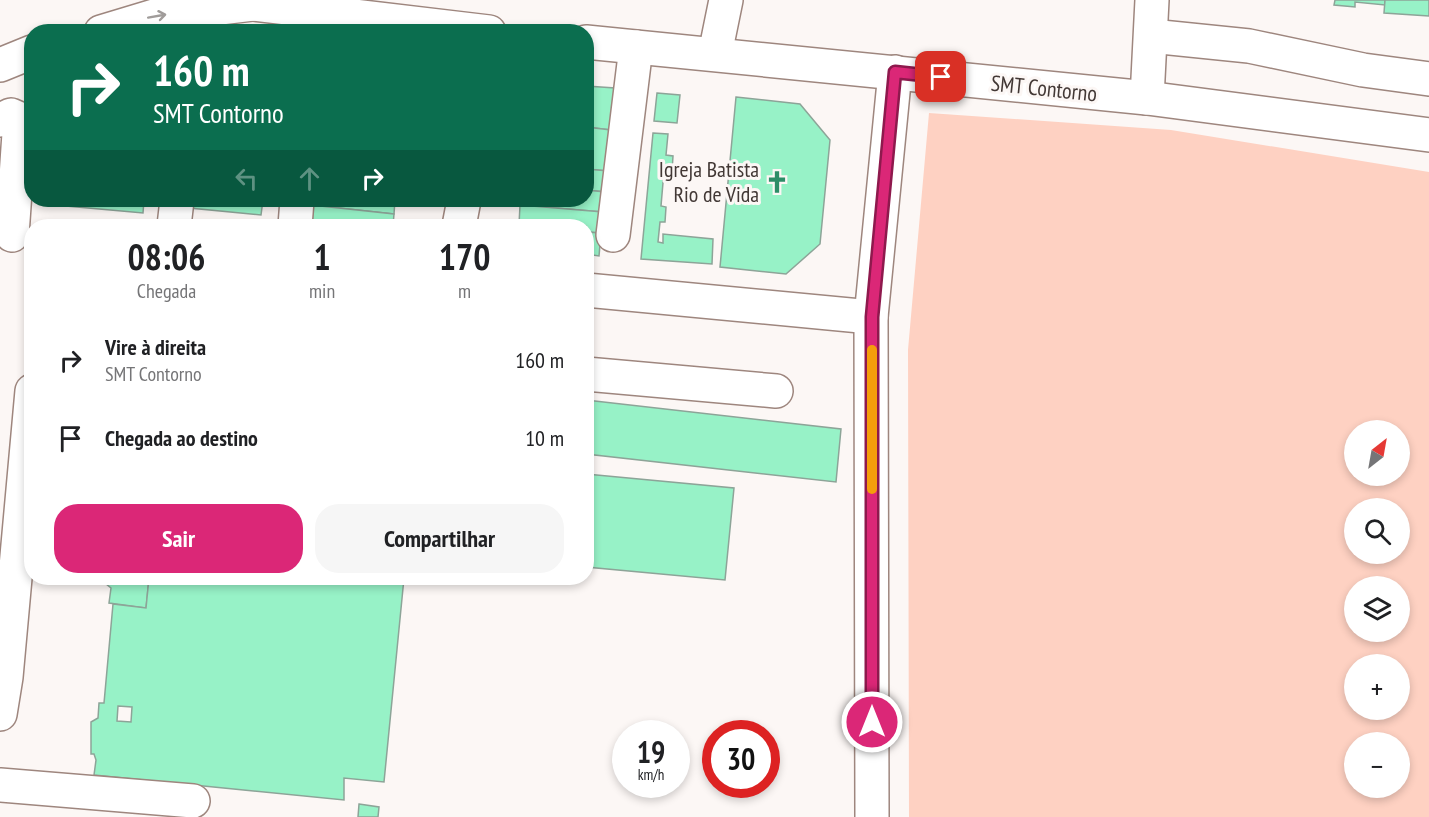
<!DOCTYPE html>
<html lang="pt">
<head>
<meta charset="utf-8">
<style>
	body { margin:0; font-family:"PT Sans Narrow",sans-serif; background:#f6f6f6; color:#202124; height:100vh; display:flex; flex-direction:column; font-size:22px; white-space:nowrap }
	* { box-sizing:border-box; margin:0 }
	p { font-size:20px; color:#757577 }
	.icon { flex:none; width:33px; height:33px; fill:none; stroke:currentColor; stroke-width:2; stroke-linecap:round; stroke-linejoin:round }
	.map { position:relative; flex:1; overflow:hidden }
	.sheet { position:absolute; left:24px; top:219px; width:570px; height:366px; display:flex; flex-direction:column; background:#fff; border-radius:24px; box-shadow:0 3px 9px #0003 }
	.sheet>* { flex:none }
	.top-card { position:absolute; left:24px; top:24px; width:570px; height:183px; border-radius:24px; box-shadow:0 3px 9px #0003; background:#0b6e4f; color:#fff; overflow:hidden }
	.needle { width:39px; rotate:31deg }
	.tools { position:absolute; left:1344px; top:420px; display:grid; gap:12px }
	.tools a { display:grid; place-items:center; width:66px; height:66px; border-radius:50%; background:#fff; box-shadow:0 3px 9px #0003; font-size:30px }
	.speed { position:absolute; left:612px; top:720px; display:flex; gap:12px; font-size:30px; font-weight:700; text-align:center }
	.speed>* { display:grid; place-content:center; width:78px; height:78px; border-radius:50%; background:#fff; box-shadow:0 3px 9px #0003; line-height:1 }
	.speed small { font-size:15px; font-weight:400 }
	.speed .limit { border:9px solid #d22; background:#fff; color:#111 }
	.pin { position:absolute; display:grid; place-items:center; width:51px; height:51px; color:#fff; margin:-26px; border-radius:12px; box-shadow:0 3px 9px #0006 }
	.me { position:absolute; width:66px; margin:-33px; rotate:0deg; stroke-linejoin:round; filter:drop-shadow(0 0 4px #0008) }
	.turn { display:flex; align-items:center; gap:21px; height:126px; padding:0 30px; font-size:27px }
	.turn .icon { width:78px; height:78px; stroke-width:2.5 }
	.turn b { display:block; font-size:42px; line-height:51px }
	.lanes { display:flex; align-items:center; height:57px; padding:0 30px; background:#0003; justify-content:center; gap:30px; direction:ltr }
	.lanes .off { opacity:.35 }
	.eta { display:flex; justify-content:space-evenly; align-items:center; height:102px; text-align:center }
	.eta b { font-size:36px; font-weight:700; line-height:42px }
	.button { display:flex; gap:12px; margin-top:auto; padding:12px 30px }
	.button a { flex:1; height:69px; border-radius:24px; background:#db2777; color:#fff; font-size:24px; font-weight:700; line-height:69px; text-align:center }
	.button a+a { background:#f6f6f6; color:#202124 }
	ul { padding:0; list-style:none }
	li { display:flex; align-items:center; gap:18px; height:78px; padding:0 30px }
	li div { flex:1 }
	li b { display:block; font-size:22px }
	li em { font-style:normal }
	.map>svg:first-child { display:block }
</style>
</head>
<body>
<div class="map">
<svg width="1429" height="817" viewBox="0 0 1429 817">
	<rect width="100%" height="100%" fill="#fcf7f5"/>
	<path fill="#fed1c2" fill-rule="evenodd" d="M929,113L1171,130L1429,172V817H909L908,350ZM1400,430V476H1354V430ZM1400,508V554H1354V508ZM1354,586H1400V632H1354ZM1354,664H1400V710H1354ZM1400,742V788H1354V742Z"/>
	<g fill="#97f2c7" stroke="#8da498" stroke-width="1.5" fill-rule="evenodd">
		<path d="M1335,0H1385V5L1355,2V7L1334,5Z"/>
		<path d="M1385,0H1429V16L1384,13Z"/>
		<path d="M586,86L615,88L611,130L586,127Z"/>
		<path d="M657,93L680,95L677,123L654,121Z"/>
		<path d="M736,97L800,104L830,140L820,244L786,274L720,267Z"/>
		<path d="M586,127L611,130L607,171L586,169Z"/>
		<path d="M653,133L668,134L666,155L673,156L672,172L664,171L661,206L666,207L665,222H660L658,242L663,243V234L713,239L712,264L641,259Z"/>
		<path d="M586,169L609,171L607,192L586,190Z"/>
		<path d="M586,190L605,192L603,212L520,205L521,200H586Z"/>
		<path d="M60,200H144L143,213L66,206Z"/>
		<path d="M179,200H263L261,215L179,207Z"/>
		<path d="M312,200H395L394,214L311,205Z"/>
		<path d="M311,205L394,214L393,226H309Z"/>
		<path d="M520,205L603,212L601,233L586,232V226L519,225Z"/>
		<path d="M586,232L601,233L599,256L586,254Z"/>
		<path d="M586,400L841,429L836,482L586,454Z"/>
		<path d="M586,474L734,488L725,580L586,567Z"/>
		<path d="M108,578H149L146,608L109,603L111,588L105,583Z"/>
		<path d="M149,578H404L384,782L344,778V800L94,775L96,760L94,754H91V722L98,718L99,703H104L113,604L146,608ZM118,706L132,707L131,722L117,721Z"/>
		<path d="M359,804L379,807L378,817H358Z"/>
	</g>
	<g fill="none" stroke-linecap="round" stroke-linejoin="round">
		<g stroke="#9e867e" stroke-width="36">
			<g id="minor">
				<path d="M238,0L253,4L489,32"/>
				<path d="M101,32L154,16L253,4"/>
				<path d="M1151,36L1249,46L1363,70L1429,79"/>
				<path d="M586,42L1147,98L1429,135"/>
				<path d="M715,54L726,0"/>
				<path d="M0,65L32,52"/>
				<path d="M1147,98L1152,0"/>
				<path d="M0,120L11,115L20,119L12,235"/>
				<path d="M174,226L177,200"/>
				<path d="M295,226L297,200"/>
				<path d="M459,226L464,200"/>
				<path d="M613,235L636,47"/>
				<path d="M586,290L871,317"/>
				<path d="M586,374L776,391"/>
				<path d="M0,714L6,677L32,391"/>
				<path d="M0,785L193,801"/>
				<path d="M872,817L871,317L895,72"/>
			</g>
		</g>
		<use href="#minor" stroke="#fff" stroke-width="33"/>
	</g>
	<defs><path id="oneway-shaft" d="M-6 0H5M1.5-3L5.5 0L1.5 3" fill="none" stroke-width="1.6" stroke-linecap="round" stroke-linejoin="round" transform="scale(1.5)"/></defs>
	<use stroke="#a09c9a" href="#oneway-shaft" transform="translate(157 16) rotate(-10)"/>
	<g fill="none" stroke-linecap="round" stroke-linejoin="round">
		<g stroke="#8e194d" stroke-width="15">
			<path id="route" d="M872,722V317L895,72L941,77"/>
		</g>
		<use href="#route" stroke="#db2777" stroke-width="10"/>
		<path stroke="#f59e0b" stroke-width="10" d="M872,350V489"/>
	</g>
	<defs>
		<g id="church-bare" transform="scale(1.8)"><path d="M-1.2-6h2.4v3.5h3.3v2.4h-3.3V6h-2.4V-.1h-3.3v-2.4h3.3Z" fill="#2c8d67" stroke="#fcf7f5" stroke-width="2.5" paint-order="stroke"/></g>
	</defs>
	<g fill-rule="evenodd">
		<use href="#church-bare" x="777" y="182"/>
	</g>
	<g text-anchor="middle" stroke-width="6" stroke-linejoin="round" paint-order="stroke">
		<g font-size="22" fill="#423835" stroke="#fcf7f5">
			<text transform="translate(1044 88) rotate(6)" y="8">SMT Contorno</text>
		</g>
		<g font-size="22" fill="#423835" stroke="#fcf7f5" text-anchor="end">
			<text x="759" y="177">Igreja Batista<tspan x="759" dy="25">Rio de Vida</tspan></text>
		</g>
	</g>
</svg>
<div class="tools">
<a><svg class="needle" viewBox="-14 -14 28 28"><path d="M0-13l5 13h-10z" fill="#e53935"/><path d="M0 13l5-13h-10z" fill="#757577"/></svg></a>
<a><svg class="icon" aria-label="search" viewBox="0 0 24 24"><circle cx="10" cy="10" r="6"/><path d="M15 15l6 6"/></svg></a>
<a><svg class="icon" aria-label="layers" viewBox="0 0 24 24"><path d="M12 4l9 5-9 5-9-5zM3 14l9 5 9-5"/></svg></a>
<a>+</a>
<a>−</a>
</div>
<div class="speed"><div>19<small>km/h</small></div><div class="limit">30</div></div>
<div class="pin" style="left:941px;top:77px;background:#d93025"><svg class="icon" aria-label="arrive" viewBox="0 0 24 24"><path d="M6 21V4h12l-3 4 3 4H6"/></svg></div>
<svg class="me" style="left:872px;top:722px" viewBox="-20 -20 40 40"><circle r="17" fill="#db2777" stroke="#fff" stroke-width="3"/><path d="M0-11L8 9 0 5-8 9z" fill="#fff"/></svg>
<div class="top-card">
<div class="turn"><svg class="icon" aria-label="right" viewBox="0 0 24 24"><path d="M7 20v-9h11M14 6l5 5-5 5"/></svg><div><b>160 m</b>SMT Contorno</div></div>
<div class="lanes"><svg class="icon off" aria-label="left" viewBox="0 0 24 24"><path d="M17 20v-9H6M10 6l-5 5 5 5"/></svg><svg class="icon off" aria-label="ahead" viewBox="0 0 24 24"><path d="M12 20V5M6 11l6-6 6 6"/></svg><svg class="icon" aria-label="right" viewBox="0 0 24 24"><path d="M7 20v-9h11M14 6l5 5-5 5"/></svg></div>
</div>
<section class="sheet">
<div class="eta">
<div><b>08:06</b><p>Chegada</p></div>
<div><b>1</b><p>min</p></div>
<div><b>170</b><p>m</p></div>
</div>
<ul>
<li><svg class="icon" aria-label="right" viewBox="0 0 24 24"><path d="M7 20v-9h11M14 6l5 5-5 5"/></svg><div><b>Vire à direita</b><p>SMT Contorno</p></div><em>160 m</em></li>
<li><svg class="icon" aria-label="arrive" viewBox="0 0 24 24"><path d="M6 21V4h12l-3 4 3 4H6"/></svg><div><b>Chegada ao destino</b></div><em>10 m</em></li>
</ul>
<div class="button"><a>Sair</a><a>Compartilhar</a></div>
</section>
</div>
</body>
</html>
